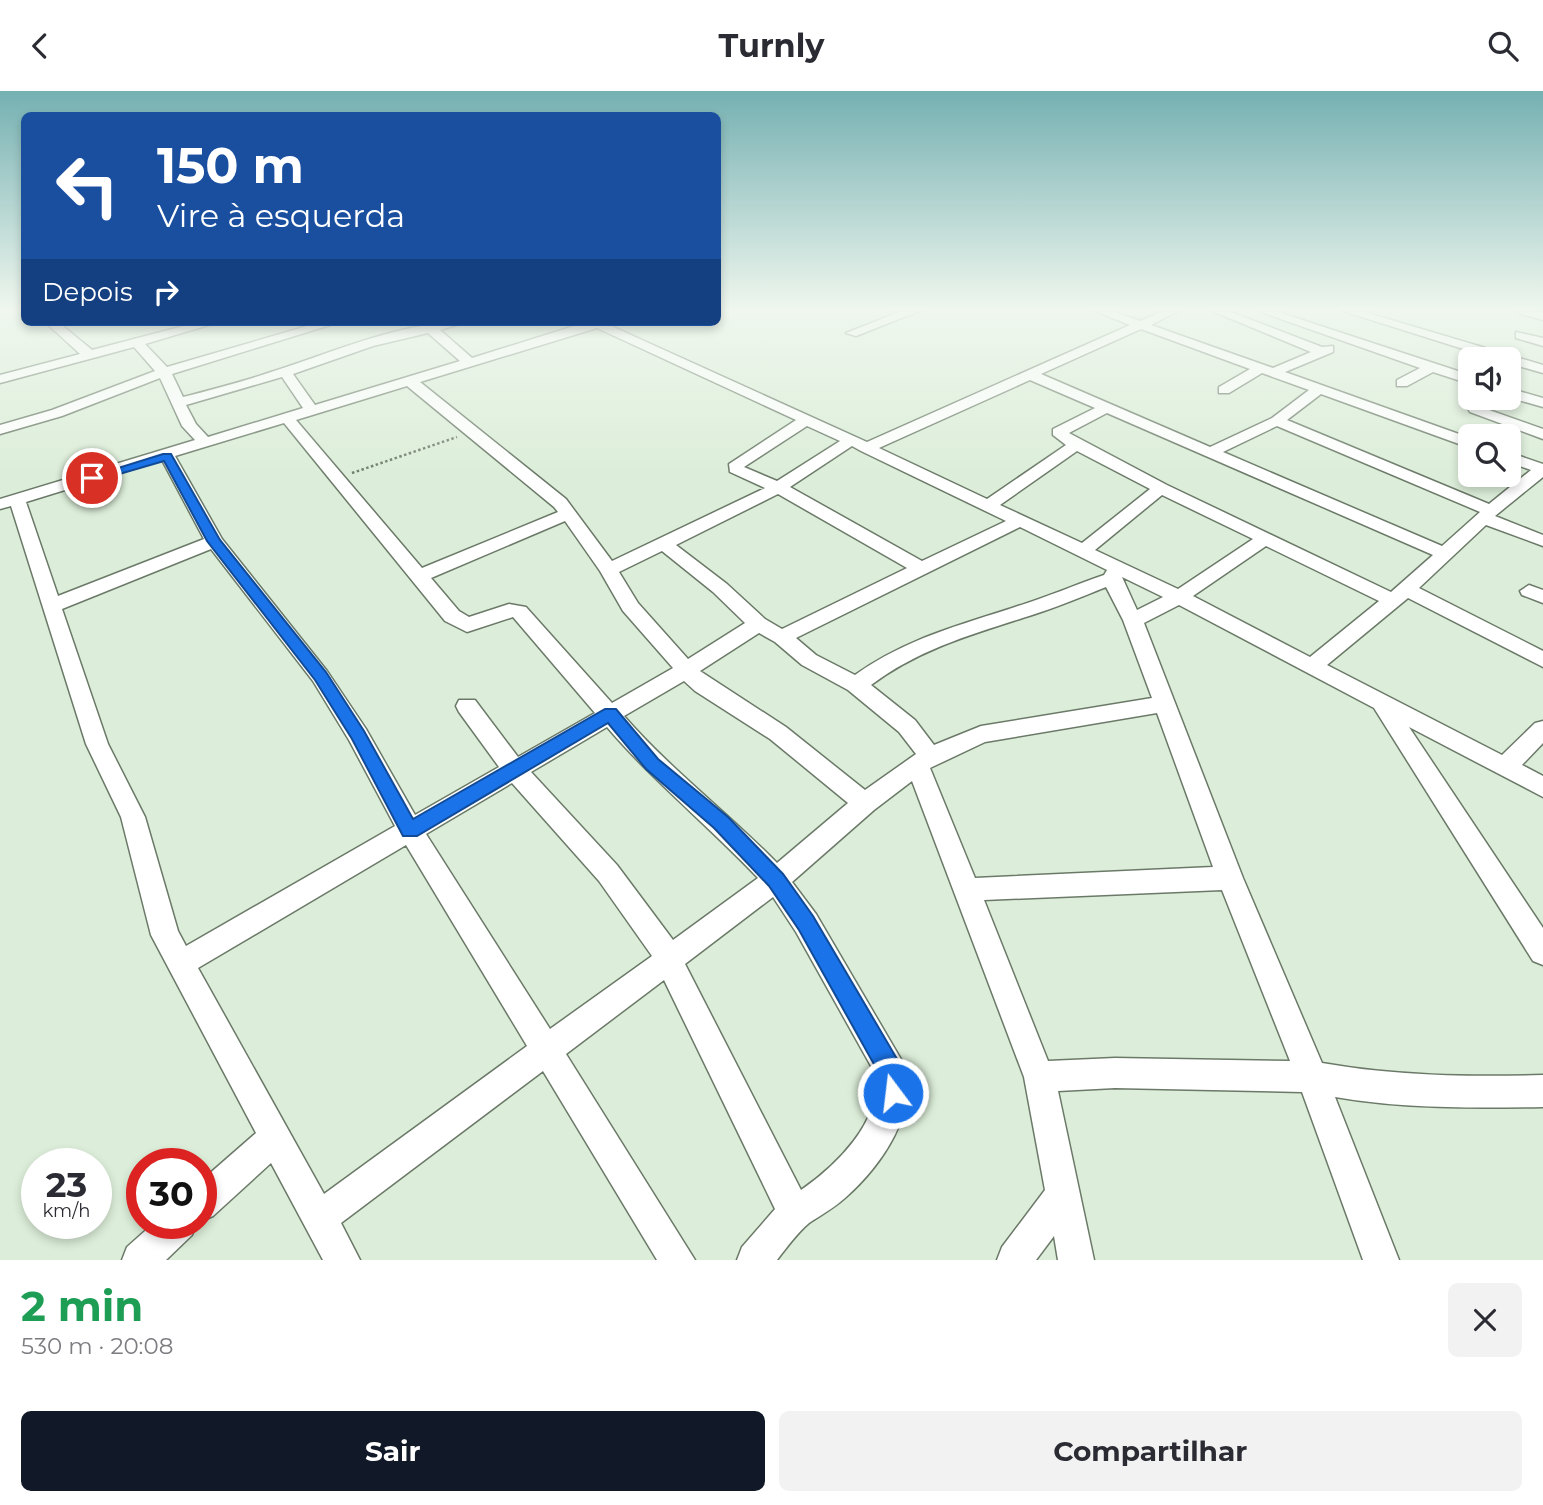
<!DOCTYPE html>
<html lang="pt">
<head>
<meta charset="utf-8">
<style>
	body { margin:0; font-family:Montserrat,sans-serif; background:#f2f2f3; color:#2b2b33; height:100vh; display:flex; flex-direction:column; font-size:26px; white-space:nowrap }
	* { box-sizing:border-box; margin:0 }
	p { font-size:23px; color:#7c7c81 }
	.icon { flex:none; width:38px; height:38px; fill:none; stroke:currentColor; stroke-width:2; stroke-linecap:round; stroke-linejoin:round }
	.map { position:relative; height:1169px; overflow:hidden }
	.panel { display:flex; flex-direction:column; background:#fff; flex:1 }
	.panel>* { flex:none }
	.banner { position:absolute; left:21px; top:21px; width:700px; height:214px; border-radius:10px; box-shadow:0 4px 10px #0003; background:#1a4fa0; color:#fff; overflow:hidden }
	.controls { position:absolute; left:1458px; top:256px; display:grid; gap:14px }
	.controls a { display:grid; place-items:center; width:63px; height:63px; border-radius:10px; background:#fff; box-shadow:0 4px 10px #0003; font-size:35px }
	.speed { position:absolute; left:21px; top:1057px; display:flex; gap:14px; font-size:35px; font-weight:700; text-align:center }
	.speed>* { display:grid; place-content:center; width:91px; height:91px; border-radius:50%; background:#fff; box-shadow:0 4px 10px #0003; line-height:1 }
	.speed small { font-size:18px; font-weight:400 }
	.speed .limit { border:10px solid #d22; background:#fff; color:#111 }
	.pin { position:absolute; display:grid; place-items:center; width:60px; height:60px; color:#fff; margin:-30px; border:4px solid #fff; border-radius:50%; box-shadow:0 2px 7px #0007 }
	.me { position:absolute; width:77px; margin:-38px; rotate:345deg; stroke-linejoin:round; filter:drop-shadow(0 0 5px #0008) }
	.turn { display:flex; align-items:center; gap:24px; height:147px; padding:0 21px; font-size:32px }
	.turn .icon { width:91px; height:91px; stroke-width:2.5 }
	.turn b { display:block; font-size:49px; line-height:60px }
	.then { display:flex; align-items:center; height:66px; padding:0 21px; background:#0003; gap:14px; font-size:26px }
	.round { display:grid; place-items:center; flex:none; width:74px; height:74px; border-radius:10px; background:#f2f2f3 }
	.overview { display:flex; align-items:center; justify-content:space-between; height:119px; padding:0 21px }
	h1 { font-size:42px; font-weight:700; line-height:52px; color:#1e9e55 }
	.primary-button { display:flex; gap:14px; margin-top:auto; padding:14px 21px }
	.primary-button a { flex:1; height:80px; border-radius:10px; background:#111827; color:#fff; font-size:28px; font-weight:700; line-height:80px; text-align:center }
	.primary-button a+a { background:#f2f2f3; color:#2b2b33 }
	header { display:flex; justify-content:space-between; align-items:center; height:91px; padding:0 21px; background:#fff; font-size:32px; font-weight:700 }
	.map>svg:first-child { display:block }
</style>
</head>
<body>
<header><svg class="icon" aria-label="back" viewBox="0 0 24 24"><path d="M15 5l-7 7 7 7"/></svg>Turnly<svg class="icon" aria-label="search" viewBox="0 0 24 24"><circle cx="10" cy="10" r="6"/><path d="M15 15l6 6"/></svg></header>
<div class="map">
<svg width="1543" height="1169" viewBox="0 0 1543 1169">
	<rect width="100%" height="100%" fill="#dceed9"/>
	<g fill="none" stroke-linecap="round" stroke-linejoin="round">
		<g stroke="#6b7a68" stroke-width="3">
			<g id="minor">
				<path d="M902,220H919L856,245L846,242Z"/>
				<path d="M1095,220H1112L1140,230L1163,220H1178L1151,234L1273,277L1311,261L1212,220H1228L1322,256L1333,255V261L1285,281L1470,347V357L1321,303L1287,329L1489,413L1531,379L1508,371V361L1543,373V386L1495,425L1543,444V455L1486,434L1419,497L1543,560V576L1408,507L1327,574L1502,664L1535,632L1543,630V652L1522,674L1543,685V706L1409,636L1543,837V874L1533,870L1374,617L1179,514L1144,532L1243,787L1322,972C1396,985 1468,986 1543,984V1016C1473,1017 1404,1018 1335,1006L1399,1169H1363L1302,1001L1115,997L1058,1000L1094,1169H1058L1054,1145L1036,1169H997L1002,1156L1045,1099L1024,986L912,690L874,719L792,791L816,823L902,970C922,1019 880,1076 845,1107C834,1117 821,1124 809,1132C797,1142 787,1156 777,1169H737L742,1156L775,1118L664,889L566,963L695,1169H657L543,980L341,1132L360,1169H323L271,1072L213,1125L201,1130V1090L256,1042L151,844L121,726L86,653L11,415L0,418V408L195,349L182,335L160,287L62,325L0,343V334L52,319L155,280L134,256L0,292V284L80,263L45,231H58L92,259L199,231H219L145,253L167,276L321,231H340L172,283L183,306C210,299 238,292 265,283C330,263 397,231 466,231L440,239L472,267L587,231H611L609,234L867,351L1130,234ZM597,237L796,329L729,373L730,381L765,397L612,470L566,408L420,291ZM1141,238L1250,278L1219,296V302H1229L1262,282L1309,299L1272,327L1210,356L1041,283ZM428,242L460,270L315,314L293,283L373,255ZM282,286L303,317L208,346L196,333L186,314ZM1030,289L1095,317L1053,338V344L1066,354L987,408L879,357ZM407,295L554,416L558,421L422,477L296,329ZM1107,322L1433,464L1391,501L1167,394L1069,342ZM284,332L445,530L467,541L513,526L595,622L518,666L475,609H459L456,615L459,621L499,676L415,724L366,638L327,580L222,448L175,365ZM807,335L840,350L777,390L744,376ZM1277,335L1480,421L1442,455L1223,361ZM852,355L861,360L1006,430L922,470L790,396ZM1077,360L1150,398L1082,452L1000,414ZM162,369L204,448L58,505L26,411ZM778,403L907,477L782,538L765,528L727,493L676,454ZM1162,404L1253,448L1178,498L1095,459ZM565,430L600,480L623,520L673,577L612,612L526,516L509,513L469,526L459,520L431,487ZM1020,436L1107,479L1104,484C1075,494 1047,506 1018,515C958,535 907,547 855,584L816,564L796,547ZM1266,455L1379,510L1310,566L1193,505ZM211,458L313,590L349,649L395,735L186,855L178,840L145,726L108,653L62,518ZM662,460L713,501L745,532L688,568L638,512L619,481ZM1122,486L1163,506L1137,519ZM1106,496L1123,529L1152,607L981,635L934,654L915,629L871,594C919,558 973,543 1029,525C1055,517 1081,506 1106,496ZM759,542L775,551L802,574L848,599L899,641L916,663L865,699L786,636L700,580ZM684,590L695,600L770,648L848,712L777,772C727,721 671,679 624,625ZM1157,622L1213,776L975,787L930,677L985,651ZM607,636C653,690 709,735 758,787L673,849L617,774L531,681ZM512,692L599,790L652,865L550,938L426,743ZM406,754L527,955L324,1103L198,877ZM1222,799L1290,970L1115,967L1048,970L984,809ZM773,806L796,841L876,984C881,1031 837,1074 801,1099L685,873Z"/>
				<path d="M1258,220H1275L1470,284V293L1433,281L1407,295H1397V289L1420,277Z"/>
				<path d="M1343,220H1361L1543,274V282L1508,272V268H1495Z"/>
				<path d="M1519,220L1543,221V229L1521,223Z"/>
				<path d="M1516,241L1543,247V255L1516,247Z"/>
				<path d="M1508,297L1543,307V316L1508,306Z"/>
				<path d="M1475,314L1543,338V348L1470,321L1468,318Z"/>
				<path d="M1529,494L1543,499V512L1522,504L1520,500Z"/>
				<path d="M154,1132H197L192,1144L166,1169H122L127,1156Z"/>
			</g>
		</g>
		<path stroke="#717d6f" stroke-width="2.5" stroke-dasharray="2.5 2.5" stroke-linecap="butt" d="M352,382L457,346"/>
		<use href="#minor" fill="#fff" fill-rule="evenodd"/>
	</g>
	<linearGradient id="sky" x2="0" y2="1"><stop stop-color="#75b0b2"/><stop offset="0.57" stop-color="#eff7ee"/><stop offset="1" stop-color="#eff7ee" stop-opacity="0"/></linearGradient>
	<rect width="1543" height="383" fill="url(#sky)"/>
	<path fill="#1a73e8" stroke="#114b97" stroke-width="2" d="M163,363H171L220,449L326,581L364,640L413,728L605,618H616L658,668L728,726L783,783L813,825L900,973L905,1002L902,1010L893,1014L885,1010L880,984L799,839L769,795L714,737L646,678L608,632L417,745H403L352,648L315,589L207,450L164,370L92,391L86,387Z"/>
</svg>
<div class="controls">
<a><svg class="icon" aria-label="sound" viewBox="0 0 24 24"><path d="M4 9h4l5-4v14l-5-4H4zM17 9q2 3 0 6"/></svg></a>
<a><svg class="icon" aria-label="search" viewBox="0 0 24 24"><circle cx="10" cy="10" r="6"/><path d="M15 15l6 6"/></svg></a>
</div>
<div class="speed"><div>23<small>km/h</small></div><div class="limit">30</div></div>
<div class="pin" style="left:92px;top:387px;background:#d93025"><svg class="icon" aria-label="arrive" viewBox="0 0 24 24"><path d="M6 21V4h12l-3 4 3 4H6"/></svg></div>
<svg class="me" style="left:893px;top:1002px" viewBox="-20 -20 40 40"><circle r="17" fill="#1a73e8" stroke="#fff" stroke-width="3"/><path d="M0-11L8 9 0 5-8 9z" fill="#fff"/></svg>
<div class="banner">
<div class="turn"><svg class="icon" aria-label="left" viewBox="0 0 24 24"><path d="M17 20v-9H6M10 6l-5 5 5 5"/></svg><div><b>150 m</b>Vire à esquerda</div></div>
<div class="then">Depois<svg class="icon" aria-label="right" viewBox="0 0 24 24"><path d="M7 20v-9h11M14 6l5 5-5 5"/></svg></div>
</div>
</div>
<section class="panel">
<div class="overview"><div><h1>2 min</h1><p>530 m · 20:08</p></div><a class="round"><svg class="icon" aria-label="close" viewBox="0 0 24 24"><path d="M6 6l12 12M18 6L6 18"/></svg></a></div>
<div class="primary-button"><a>Sair</a><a>Compartilhar</a></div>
</section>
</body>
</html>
